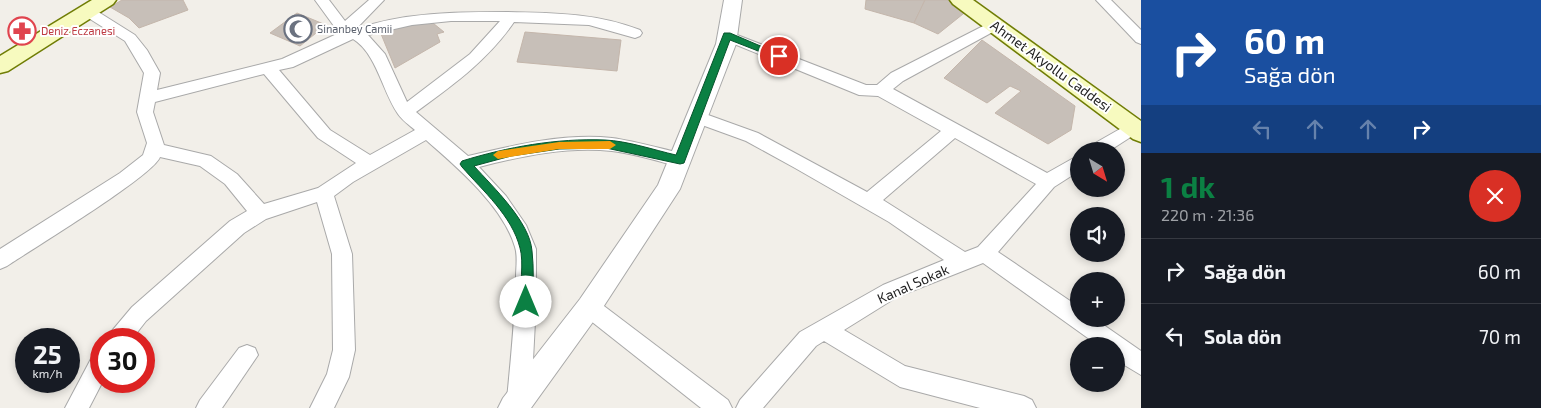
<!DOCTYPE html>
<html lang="tr">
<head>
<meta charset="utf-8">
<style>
	body { margin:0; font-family:"Exo 2",sans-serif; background:#242831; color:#f1f3f6; height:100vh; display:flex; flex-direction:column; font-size:19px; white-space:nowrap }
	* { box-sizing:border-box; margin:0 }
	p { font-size:16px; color:#9ea1a6 }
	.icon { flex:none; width:28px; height:28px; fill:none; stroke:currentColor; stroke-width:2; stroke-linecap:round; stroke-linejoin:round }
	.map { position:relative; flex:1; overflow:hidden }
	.details { display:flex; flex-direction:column; background:#171b24; width:400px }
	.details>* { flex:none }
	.banner { background:#1a4fa0; color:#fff; overflow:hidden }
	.needle { width:32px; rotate:142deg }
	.tools { position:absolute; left:1070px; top:142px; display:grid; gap:10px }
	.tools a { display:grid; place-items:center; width:55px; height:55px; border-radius:50%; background:#171b24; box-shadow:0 2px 8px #0003; font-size:25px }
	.speed { position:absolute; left:15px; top:328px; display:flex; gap:10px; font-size:25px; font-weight:700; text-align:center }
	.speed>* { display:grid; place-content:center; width:65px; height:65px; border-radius:50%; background:#171b24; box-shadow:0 2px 8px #0003; line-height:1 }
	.speed small { font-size:12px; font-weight:400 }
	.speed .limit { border:8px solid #d22; background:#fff; color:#111 }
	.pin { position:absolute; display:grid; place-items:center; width:42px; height:42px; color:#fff; margin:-21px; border:2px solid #fff; border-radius:50%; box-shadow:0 1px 5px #0007 }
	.me { position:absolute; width:55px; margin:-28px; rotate:0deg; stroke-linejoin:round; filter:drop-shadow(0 0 4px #0008) }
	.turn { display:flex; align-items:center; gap:18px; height:105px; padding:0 20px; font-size:22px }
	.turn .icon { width:65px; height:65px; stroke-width:2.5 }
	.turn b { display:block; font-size:35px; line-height:42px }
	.lanes { display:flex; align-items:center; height:48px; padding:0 20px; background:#0003; justify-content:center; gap:25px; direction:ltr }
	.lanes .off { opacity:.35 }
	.round { display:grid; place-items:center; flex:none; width:52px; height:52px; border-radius:26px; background:#242831 }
	.overview { display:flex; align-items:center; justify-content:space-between; height:85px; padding:0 20px }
	h1 { font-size:30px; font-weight:700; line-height:38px; color:#0b8043 }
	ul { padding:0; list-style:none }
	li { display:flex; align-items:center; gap:15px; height:65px; padding:0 20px; border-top:1px solid #363941 }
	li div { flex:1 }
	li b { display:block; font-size:19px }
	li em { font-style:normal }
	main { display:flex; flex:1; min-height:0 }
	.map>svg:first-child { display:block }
</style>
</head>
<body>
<main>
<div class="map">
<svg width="1141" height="408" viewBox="0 0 1141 408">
	<rect width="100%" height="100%" fill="#f2efe9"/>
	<g fill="#c7bfb8" stroke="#c4b6ab">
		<path d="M122,0H183L188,10L139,28L129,18L110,7Z"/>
		<path d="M866,0H925L914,23L865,9Z"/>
		<path d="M925,0H948L968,10L938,34L914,23Z"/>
		<path d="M297,13L326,25L300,46L270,33Z"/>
		<path d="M428,19L444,32L437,34L440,42L395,68L379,29Z"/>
		<path d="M525,32L621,40L617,71L517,62Z"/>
		<path d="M982,40L1075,106L1071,130L1048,144L995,113L1021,91L1010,86L987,103L944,78Z"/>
	</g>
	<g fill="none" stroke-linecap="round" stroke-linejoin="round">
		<g stroke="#a9a9a9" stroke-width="2">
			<g id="minor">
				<path d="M315,0H329L345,21L369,0H384L356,29C405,12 456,12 508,12C554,13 597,13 640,30L642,33L640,36L635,38L589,25L514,22C488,60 453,85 416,112L468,156C514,145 564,133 612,138C635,141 658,148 680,153L686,155L689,160L686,165L680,167C658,161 635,154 612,151C568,146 522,156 479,167L506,196L526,225L536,249V302L531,399L527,407L513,408L507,399C511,358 515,318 516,277C516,268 518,256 515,247C503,206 457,167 426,140L353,182L334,196L352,254L355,350L349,377L334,408H310L327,374L333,350L332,254L317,202L266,219L244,233L146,321L132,339H108L111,332L132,307L230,221L247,211L225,184L200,166L160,157C153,176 32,249 7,266L0,269V249L120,173L143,155L147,143L137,112L144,73L125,41L82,14L80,11L82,8H92L135,35L147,50L160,73L157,90L282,59L339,33ZM451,21H500L470,54L407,102L385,54L368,35L412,25ZM353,39C377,54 382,91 398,114C402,120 409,125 415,130L370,155L330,130L279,70L293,67ZM264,74L318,138L356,163L318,188L264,204L237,174L211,156L164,145L153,112L155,102Z"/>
				<path d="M1096,0H1111L1141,30V44L1136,42Z"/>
				<path d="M995,20L1000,22L1002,25L1000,28L903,81L893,89L1047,173L1079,155V171L1054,187L998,252L1079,307V319H1095L1141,351V375L1116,360V346H1099L983,263L897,297L844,330L905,366L1024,396L1032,400L1036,408H980L900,387L824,341L816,346L763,408H736L740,400L800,332L883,285L944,260L889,222L795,168L746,141L691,121L689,117L691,113L697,111L758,133L867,192L941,131L878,96L859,95L722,39L720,36L722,33H732L866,85H877L891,73ZM955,138L1036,184L978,247L965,252L883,200Z"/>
				<path d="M1134,121L1140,123V131L1109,151H1087L1090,146Z"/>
				<path d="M589,298L596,300L728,400L732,408H701L582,314L578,307L582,300Z"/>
				<path d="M247,345L255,348L258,355L222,408H196L200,400L239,348Z"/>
				<path d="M101,351V381H103L89,408H65L93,355Z"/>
			</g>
		</g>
		<g stroke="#a9a9a9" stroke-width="2">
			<path id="tertiary" d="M724,0H742L736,44L680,189L598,315L531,408H498L503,398L580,299L658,185L716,44Z"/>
		</g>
		<g stroke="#707d05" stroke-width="3">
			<g id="secondary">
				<path d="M92,0H116L113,4L8,71L0,73V56Z"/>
				<path d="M950,0H973L1141,121V142L1133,139L953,4Z"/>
			</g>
		</g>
		<use href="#minor" fill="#fff" fill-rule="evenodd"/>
		<use href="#tertiary" fill="#fff" fill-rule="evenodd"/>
		<use href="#secondary" fill="#f7fabf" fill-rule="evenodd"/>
	</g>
	<path fill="#0b8043" stroke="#07532c" d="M724,33H730L784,56L779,59L776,58L730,40L684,163L680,164L606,148L559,149L511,156L474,166C493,187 530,222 532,251C534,268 533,285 533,302L531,306L526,307L522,306L520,302C520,286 524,262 520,248C512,216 483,191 462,167L460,164L462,161C507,147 557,138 605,140C628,141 654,150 676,155Z"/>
	<path fill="#f59e0b" d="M610,141L616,145L610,149H559L498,159L493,155L498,151L559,142Z"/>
	<defs>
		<g id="mosque-ring" transform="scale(1.4375)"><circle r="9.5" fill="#fff" stroke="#6b7280" stroke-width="1.5"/><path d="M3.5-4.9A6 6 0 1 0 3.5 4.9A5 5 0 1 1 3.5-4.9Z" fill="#6b7280"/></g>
		<g id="pharmacy-ring" transform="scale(1.4375)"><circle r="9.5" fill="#fff" stroke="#e0444e" stroke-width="1.5"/><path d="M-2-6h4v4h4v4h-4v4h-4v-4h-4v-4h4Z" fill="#e0444e"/></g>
	</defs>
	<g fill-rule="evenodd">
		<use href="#mosque-ring" x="298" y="29"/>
		<use href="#pharmacy-ring" x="22" y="31"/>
	</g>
	<g text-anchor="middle" stroke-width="4" stroke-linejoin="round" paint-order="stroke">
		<g font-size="11" fill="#5b616d" stroke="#fff" text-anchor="start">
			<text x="317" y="33">Sinanbey Camii</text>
		</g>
		<g font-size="11" fill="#be3a42" stroke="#fff" text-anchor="start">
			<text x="41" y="35">Deniz Eczanesi</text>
		</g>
		<g font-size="14" fill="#222" stroke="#fff">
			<text transform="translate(1051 66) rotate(36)" y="5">Ahmet Akyollu Caddesi</text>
			<text transform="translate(913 284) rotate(-24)" y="5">Kanal Sokak</text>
		</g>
	</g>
</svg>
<div class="tools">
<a><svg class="needle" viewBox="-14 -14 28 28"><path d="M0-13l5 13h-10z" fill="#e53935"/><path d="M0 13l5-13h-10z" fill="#9ea1a6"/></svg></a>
<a><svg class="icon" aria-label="sound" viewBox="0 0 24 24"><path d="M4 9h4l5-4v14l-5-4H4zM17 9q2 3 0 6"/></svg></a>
<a>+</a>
<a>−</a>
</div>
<div class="speed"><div>25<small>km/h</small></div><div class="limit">30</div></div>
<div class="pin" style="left:779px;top:56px;background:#d93025"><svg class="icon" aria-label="arrive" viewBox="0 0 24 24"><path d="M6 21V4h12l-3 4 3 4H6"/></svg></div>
<svg class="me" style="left:526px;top:302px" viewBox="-20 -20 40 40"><circle r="19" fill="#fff"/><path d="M0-13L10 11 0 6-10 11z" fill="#0b8043"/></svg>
</div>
<section class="details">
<div class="banner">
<div class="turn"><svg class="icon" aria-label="right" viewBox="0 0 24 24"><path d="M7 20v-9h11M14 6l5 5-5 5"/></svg><div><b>60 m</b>Sağa dön</div></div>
<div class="lanes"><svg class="icon off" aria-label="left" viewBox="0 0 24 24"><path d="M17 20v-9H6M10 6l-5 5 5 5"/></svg><svg class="icon off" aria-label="ahead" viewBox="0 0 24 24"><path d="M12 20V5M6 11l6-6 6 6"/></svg><svg class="icon off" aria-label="ahead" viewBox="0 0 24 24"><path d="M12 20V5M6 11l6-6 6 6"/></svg><svg class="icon" aria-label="right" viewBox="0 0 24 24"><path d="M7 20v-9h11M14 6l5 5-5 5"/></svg></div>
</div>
<div class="overview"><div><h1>1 dk</h1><p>220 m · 21:36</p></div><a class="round" style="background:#d93025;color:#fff"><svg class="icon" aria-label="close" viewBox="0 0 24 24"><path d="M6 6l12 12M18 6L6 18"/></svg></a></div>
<ul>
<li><svg class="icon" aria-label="right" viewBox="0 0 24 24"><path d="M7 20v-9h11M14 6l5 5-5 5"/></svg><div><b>Sağa dön</b></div><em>60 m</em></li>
<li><svg class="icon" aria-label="left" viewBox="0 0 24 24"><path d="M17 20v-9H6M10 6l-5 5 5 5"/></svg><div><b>Sola dön</b></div><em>70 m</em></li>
</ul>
</section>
</main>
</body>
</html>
